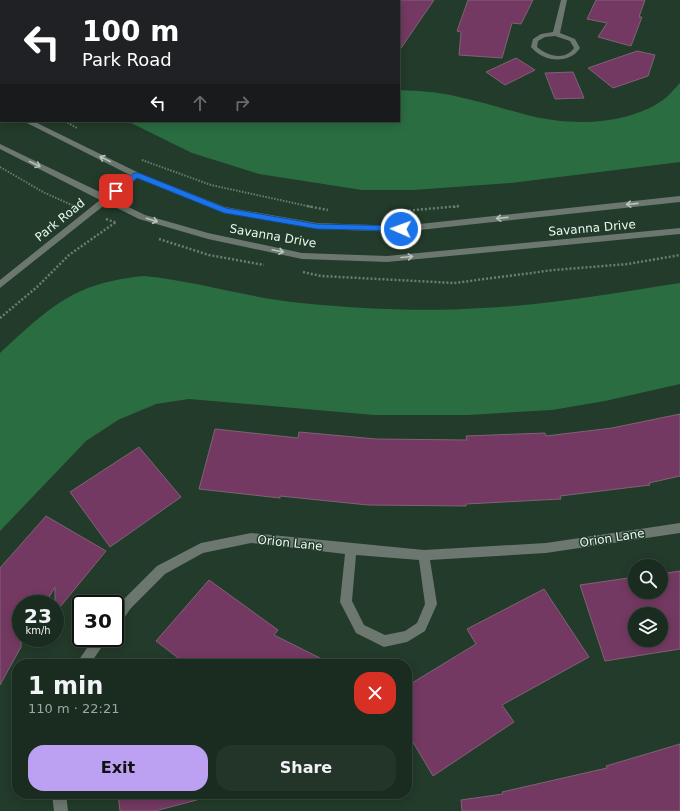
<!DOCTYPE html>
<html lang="en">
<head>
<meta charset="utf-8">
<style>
	body { margin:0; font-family:"DejaVu Sans",sans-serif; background:#233429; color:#f1f3f6; height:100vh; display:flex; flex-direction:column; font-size:15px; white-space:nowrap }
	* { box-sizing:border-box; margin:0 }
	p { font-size:13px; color:#9fa7a5 }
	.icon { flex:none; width:22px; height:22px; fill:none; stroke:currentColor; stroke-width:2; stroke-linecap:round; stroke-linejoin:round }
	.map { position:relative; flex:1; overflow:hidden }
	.side { position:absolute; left:12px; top:659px; width:400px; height:140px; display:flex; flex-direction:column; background:#1a2c20; border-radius:16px; box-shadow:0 2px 10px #0003,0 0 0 1px #38483e }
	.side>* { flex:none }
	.banner { position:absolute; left:0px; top:0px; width:400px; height:122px; box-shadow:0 2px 10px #0003,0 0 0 1px #38483e; background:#202124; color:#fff; overflow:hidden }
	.tools { position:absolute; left:628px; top:559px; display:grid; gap:8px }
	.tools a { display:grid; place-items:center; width:40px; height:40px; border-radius:50%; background:#1a2c20; box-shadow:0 2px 10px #0003,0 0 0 1px #38483e; font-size:20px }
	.speed { position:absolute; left:12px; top:595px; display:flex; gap:8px; font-size:20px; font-weight:700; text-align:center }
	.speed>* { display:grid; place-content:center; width:52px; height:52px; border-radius:50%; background:#1a2c20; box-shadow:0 2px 10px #0003,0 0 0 1px #38483e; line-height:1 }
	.speed small { font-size:10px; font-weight:400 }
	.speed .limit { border:2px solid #111; border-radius:6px; background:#fff; color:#111 }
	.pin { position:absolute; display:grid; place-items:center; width:34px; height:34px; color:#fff; margin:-17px; border-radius:8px; box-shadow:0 2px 6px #0006 }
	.me { position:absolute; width:44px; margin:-22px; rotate:272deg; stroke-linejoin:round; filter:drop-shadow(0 0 3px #0008) }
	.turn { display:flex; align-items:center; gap:14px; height:84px; padding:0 16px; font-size:18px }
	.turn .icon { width:52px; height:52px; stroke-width:2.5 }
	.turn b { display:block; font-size:28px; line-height:34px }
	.lanes { display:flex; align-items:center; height:38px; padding:0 16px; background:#0003; justify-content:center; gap:20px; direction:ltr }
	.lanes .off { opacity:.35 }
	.round { display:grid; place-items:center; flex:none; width:42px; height:42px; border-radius:16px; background:#233429 }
	.overview { display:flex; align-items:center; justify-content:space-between; height:68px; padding:0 16px }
	h1 { font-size:24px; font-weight:700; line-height:30px }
	.primary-button { display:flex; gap:8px; margin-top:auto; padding:8px 16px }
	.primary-button a { flex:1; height:46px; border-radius:16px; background:#bca0f2; color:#111; font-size:16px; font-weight:700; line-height:46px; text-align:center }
	.primary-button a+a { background:#233429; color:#f1f3f6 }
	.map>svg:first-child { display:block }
</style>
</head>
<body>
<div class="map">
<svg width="680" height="811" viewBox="0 0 680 811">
	<rect width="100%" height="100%" fill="#233b2a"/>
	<g fill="#2a6d41">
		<path d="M680,83V162L511,183L413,190H362L259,174L192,153L127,121H399V90C419,91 440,92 459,97C482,102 504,109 527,115C569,126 626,126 663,100C669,96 674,89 680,83Z"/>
		<path d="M144,276C197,281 248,298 301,303C361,309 423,312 482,308C549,305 615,293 680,283V384L605,401L552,410L468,415H374L189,399L156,404L118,420L86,441L0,531V353C24,331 51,304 81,291C101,282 123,278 144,276Z"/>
	</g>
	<g fill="#743962" stroke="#7e6374" fill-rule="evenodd">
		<path d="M399,0H434L399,51Z"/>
		<path d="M468,0H533L521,24L512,23L502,58L459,55L461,32L457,31Z"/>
		<path d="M596,0H645L639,17H642L631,46L598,37L607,23L587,19Z"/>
		<path d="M637,51L655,55L648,76L613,88L588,68Z"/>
		<path d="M516,58L535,70L505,85L486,72Z"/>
		<path d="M573,72L584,98L555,99L545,73Z"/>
		<path d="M680,414V476L649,483L650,485L560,496L561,499L466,504V506L368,505L280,496V498L199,489L215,429L298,438L299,432L376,439L467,440L466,436L545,433L546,436L612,428Z"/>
		<path d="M139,447L181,497L110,547L70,492Z"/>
		<path d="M46,516L106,551L55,613V587L45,604H21V647L0,685V568Z"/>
		<path d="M680,571V649L605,661L580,585L635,577V592H661V574ZM635,614H661V640H635Z"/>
		<path d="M209,580L278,630L274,635L332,664H186L156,641Z"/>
		<path d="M544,589L589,657L502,705L514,722L433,776L407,732V686L476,644L467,629Z"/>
		<path d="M680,744V811H462L461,800L503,794L502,792L607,768L606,766Z"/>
		<path d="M118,794H196L197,800L155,811H120Z"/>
	</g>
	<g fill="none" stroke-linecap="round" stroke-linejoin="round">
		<g stroke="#6a7f6f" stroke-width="2" stroke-dasharray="1.5 1.5" stroke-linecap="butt">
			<path d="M65,121L77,128"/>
			<path d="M142,160L211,185L312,207"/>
			<path d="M0,167L45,193L74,206"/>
			<path d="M454,207L460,206"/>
		</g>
		<g stroke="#6a7f6f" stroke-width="2.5" stroke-dasharray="2 2" stroke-linecap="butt">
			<path d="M307,206L328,210"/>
			<path d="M393,212L460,206"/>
			<path d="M106,219L117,223"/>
			<path d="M159,239L209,255L264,265"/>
			<path d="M303,272L321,276L454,283L554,270L628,264L680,255"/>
			<path d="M0,318L37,287L69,255L116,222"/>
		</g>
		<g fill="#6c776f" fill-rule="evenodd">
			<rect x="173" y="0" width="6" height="1"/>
			<rect x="217" y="0" width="6" height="1"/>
			<path d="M352,0H359L352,1Z"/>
			<path d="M561,0H567L560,33L575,39L580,48C569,65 543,62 531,47L533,39L541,34L553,32ZM555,36L570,41L574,48C565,61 547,56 537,47L538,41L545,37Z"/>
			<rect x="0" y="106" width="1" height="4"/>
			<path d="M23,121H33L139,173L225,207L317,223L401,226L680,196V202L401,232L317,229L221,212L137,178L112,199L145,215L208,233L302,253L387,256L680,228V234L387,262L302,259L208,239L139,219L107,203L0,288V280L100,200L0,149V144L106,195L130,175Z"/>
			<path d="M680,523V533L546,553L430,560L437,604L425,631L407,642L384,647L356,633L340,602L345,554L251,543L203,553L165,574L131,608L119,625L115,627V611L123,600L157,566L201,543L251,533L424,550L546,543ZM356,555L419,560L425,604L417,623L405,631L385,635L364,625L352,601Z"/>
			<path d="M94,638H108L90,664H76Z"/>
			<path d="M52,794H66L68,811H54Z"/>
		</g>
	</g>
	<defs><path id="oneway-shaft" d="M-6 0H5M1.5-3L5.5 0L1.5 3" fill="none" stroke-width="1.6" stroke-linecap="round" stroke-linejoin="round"/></defs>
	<g stroke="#b8c5bb">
		<use href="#oneway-shaft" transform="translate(105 159) rotate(-154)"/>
		<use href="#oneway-shaft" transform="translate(35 164) rotate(26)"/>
		<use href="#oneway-shaft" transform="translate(632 204) rotate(174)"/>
		<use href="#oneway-shaft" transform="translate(502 218) rotate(174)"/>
		<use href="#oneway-shaft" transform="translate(152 220) rotate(17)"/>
		<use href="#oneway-shaft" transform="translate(278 251) rotate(12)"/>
		<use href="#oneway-shaft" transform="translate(407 257) rotate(-5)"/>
	</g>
	<path fill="#1a73e8" stroke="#114b97" d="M134,173H139L226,208L317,224L401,226L405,229L401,231L317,229L224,213L137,178L119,193H113V189Z"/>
	<g text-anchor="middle" stroke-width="3" stroke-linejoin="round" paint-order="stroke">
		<g font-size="12" fill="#eaf9ed" stroke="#233b2a">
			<text transform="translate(60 220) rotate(-39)" y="4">Park Road</text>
			<text transform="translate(592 228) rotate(-5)" y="4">Savanna Drive</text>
			<text transform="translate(273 236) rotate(10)" y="4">Savanna Drive</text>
			<text transform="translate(612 538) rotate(-9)" y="4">Orion Lane</text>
			<text transform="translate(290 543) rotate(6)" y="4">Orion Lane</text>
		</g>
	</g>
</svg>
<div class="tools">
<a><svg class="icon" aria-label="search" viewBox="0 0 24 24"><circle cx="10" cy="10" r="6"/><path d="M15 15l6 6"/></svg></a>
<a><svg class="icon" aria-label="layers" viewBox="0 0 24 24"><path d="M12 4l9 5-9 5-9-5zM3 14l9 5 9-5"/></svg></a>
</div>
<div class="speed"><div>23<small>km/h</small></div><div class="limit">30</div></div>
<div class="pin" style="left:116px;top:191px;background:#d93025"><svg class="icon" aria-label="arrive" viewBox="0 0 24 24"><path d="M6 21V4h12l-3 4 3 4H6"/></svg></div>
<svg class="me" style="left:401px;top:229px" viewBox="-20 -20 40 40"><circle r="17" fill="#1a73e8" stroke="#fff" stroke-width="3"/><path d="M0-11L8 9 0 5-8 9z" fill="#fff"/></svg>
<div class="banner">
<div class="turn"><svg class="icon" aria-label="left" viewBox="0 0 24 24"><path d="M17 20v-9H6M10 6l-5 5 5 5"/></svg><div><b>100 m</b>Park Road</div></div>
<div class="lanes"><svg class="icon" aria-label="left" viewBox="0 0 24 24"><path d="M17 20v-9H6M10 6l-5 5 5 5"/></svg><svg class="icon off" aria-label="ahead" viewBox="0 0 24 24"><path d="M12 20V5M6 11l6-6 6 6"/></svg><svg class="icon off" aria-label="right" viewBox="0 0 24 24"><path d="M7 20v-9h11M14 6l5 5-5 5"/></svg></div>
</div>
<section class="side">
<div class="overview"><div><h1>1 min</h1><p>110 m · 22:21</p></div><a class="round" style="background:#d93025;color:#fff"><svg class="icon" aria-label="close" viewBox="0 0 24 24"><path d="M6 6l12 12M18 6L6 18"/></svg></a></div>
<div class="primary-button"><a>Exit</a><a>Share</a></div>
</section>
</div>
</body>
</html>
